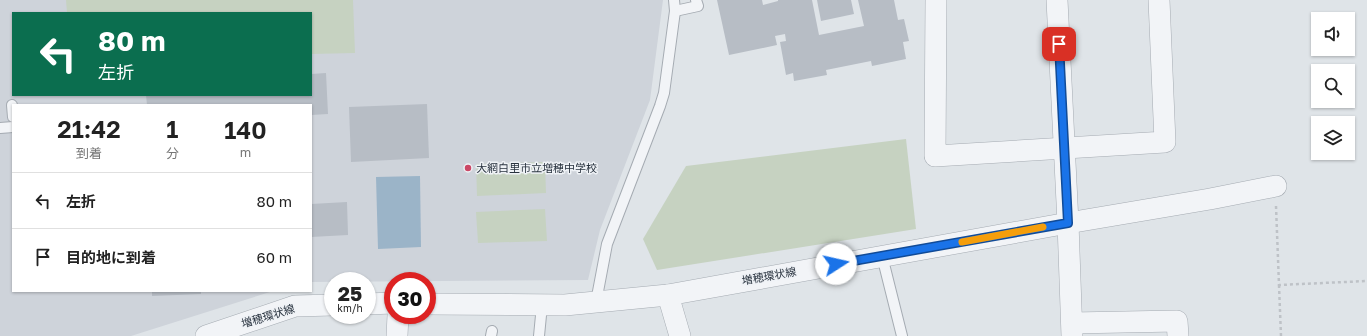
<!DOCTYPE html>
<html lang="ja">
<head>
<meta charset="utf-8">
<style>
	body { margin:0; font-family:"Golos Text","Noto Sans JP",sans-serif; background:#f2f2f2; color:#222; height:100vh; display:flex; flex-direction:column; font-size:15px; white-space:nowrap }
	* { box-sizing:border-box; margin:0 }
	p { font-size:13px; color:#767676 }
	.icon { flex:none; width:22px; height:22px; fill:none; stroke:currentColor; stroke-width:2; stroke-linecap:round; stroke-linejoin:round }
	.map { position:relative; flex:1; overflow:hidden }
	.details { position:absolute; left:12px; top:104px; width:300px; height:188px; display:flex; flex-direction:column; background:#fff; border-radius:0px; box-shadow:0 1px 3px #0004 }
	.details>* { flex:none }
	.top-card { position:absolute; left:12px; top:12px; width:300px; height:84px; border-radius:0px; box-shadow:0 1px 3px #0004; background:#0b6e4f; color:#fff; overflow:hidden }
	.tools { position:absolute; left:1311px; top:12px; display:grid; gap:8px }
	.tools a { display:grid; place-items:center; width:44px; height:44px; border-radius:0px; background:#fff; box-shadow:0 1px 3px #0004; font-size:20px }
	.speed { position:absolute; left:324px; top:272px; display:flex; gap:8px; font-size:20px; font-weight:700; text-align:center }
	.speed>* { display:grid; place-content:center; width:52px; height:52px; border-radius:50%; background:#fff; box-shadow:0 1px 3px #0004; line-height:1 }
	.speed small { font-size:10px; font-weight:400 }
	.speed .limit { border:6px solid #d22; background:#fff; color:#111 }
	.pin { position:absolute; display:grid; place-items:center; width:34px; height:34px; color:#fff; margin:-17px; border-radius:8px; box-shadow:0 2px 6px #0006 }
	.me { position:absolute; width:44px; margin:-22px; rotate:80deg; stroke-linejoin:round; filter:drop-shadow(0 0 3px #0008) }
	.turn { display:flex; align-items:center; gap:14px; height:84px; padding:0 20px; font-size:18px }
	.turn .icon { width:52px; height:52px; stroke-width:2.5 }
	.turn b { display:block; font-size:28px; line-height:34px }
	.eta { display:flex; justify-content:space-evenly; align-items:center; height:68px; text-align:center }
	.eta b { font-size:24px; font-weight:600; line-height:28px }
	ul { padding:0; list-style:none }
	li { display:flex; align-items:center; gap:12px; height:56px; padding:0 20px; border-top:1px solid #e0e0e0 }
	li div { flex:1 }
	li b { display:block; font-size:15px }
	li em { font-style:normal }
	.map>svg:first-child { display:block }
</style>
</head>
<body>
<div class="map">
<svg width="1367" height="336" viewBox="0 0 1367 336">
	<rect width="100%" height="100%" fill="#dfe4e8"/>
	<path fill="#ced3da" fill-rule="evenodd" d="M0,0H663L650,100L600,230L588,280L311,282V105H13V291H273L131,336H0ZM13,13H311V95H13Z"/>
	<g fill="#c6d2c1">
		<path d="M66,0H353L355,53L311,54V13H67Z"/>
		<path d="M906,139L916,229L657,270L643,239L686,166Z"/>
		<path d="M545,162L546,193L477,196L476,164Z"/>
		<path d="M545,209L547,241L478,243L476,212Z"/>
	</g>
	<path fill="#9bb4c8" d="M420,176L421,247L378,249L376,177Z"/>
	<g fill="#b7bdc5">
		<path d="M717,0H762L763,5L778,1V0H812L819,35L864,26L858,0H894L898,20L904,19L909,41L903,42L906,59L872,66L871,61L826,70L827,75L794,81L793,73L786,75L780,42L786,41L785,34L775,36L777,45L729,55Z"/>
		<path d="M817,0H851L854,14L821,21Z"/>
		<path d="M326,73L328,114L311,115V105H147L146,95H311V74Z"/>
		<path d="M427,104L429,158L351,162L349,107Z"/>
		<path d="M347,202L348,235L311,237V204Z"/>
		<path d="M152,291H201V294L152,296Z"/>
	</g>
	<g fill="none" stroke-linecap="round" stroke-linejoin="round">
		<g stroke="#a5abb2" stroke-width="12">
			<g id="service">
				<path d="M675,11L698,6L696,0"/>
				<path d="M12,105L13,117"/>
				<path d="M0,128L13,127"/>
				<path d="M882,256L902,336"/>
				<path d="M596,302L607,244L660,106L664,93L675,11L674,0"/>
				<path d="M491,336L492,331"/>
				<path d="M539,336L542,305"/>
			</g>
		</g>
		<g stroke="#a5abb2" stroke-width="22">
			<g id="minor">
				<path d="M936,0L935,156L1165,142L1159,0"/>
				<path d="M1057,0L1068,223L1072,336"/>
				<path d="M668,295L680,336"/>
				<path d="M367,304L393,303"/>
				<path d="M427,304L565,305L668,295L1068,223L1210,199L1276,186"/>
				<path d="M1072,323L1177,321L1178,336"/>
				<path d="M206,336L295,306L333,305"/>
				<path d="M397,336L398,315"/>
			</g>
		</g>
		<g stroke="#bec2c7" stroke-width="2.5" stroke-dasharray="3 3" stroke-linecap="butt">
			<path d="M1276,206L1279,285L1367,281"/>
			<path d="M1279,285L1281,336"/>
		</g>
		<use href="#service" stroke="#f2f4f7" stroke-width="10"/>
		<use href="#minor" stroke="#f2f4f7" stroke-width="21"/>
	</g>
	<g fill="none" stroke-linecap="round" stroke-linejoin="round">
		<g stroke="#114b97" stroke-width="10">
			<path id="route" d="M836,264L1068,223L1059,44"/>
		</g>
		<use href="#route" stroke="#1a73e8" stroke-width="7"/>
		<path stroke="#f59e0b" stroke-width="7" d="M962,242L1043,227"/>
	</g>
	<circle fill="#cb4765" stroke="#eff2f6" stroke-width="1.5" cx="468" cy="168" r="4"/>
	<g text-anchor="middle" stroke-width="3" stroke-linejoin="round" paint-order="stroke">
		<g font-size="11" fill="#29333f" stroke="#eff2f6" text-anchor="start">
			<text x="476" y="172">大網白里市立増穂中学校</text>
		</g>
		<g font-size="11" fill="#29333f" stroke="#eff2f6">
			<text transform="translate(769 276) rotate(-10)" y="4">増穂環状線</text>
			<text transform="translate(268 316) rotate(-17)" y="4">増穂環状線</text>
		</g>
	</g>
</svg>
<div class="tools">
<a><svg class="icon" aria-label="sound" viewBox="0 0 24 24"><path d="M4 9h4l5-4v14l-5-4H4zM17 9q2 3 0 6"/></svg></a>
<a><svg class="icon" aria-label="search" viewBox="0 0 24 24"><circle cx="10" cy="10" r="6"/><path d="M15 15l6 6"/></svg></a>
<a><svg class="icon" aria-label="layers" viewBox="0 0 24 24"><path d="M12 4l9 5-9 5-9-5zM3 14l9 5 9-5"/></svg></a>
</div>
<div class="speed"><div>25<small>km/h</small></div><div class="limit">30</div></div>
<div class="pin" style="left:1059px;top:44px;background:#d93025"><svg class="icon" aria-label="arrive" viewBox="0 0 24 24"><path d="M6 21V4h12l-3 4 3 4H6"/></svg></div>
<svg class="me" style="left:836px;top:264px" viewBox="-20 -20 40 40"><circle r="19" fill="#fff"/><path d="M0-13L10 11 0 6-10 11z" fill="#1a73e8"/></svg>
<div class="top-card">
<div class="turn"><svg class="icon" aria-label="left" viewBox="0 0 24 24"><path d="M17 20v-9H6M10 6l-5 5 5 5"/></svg><div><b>80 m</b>左折</div></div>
</div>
<section class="details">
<div class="eta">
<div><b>21:42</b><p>到着</p></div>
<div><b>1</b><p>分</p></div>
<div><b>140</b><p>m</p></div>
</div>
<ul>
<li><svg class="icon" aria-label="left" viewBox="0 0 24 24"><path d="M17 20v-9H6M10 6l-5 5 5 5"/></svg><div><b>左折</b></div><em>80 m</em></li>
<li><svg class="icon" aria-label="arrive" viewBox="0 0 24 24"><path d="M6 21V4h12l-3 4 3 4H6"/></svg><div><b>目的地に到着</b></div><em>60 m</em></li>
</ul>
</section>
</div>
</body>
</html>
